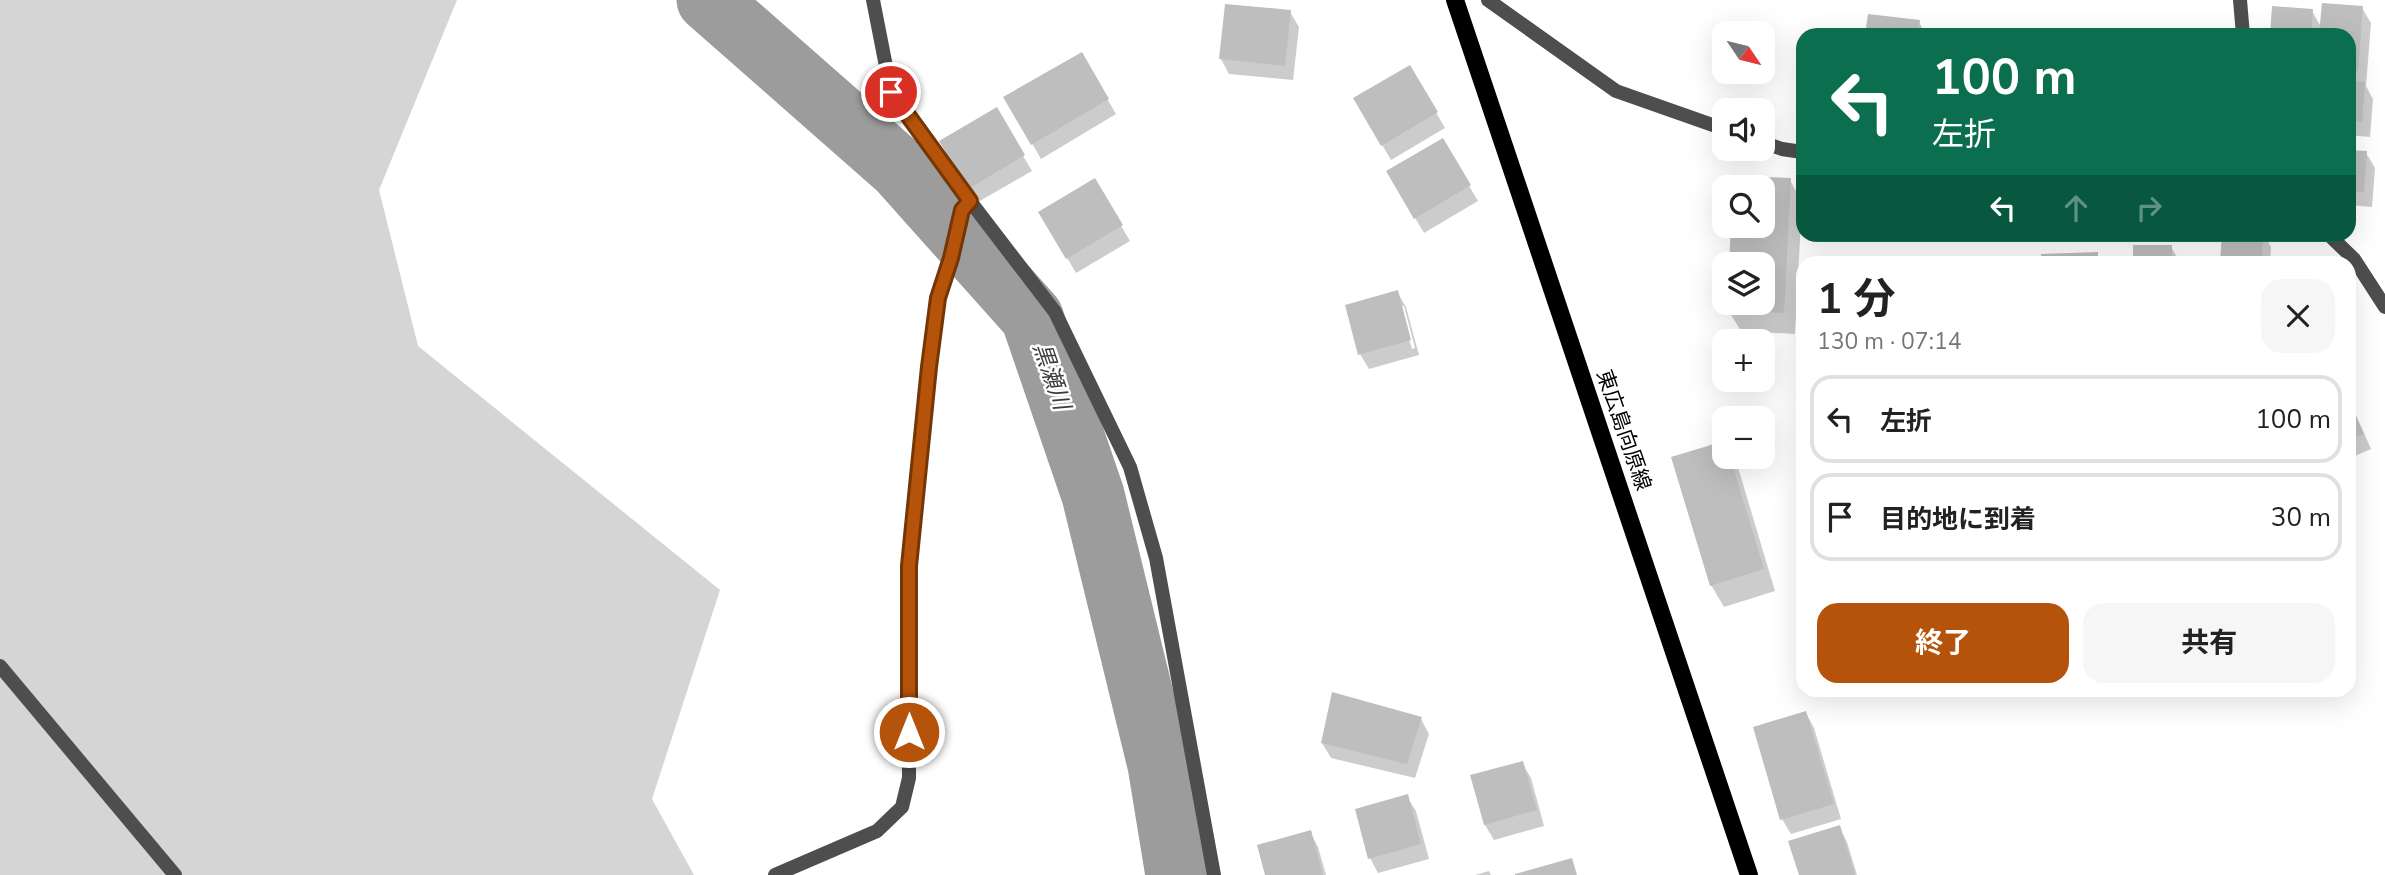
<!DOCTYPE html>
<html lang="ja">
<head>
<meta charset="utf-8">
<style>
	body { margin:0; font-family:"Nunito Sans","Noto Sans JP",sans-serif; background:#f6f6f6; color:#222; height:100vh; display:flex; flex-direction:column; font-size:26px; white-space:nowrap }
	* { box-sizing:border-box; margin:0 }
	p { font-size:23px; color:#767676 }
	.icon { flex:none; width:38px; height:38px; fill:none; stroke:currentColor; stroke-width:2; stroke-linecap:round; stroke-linejoin:round }
	.map { position:relative; flex:1; overflow:hidden }
	.side { position:absolute; left:1796px; top:256px; width:560px; height:441px; display:flex; flex-direction:column; background:#fff; border-radius:21px; box-shadow:0 7px 28px #0002 }
	.side>* { flex:none }
	.top-card { position:absolute; left:1796px; top:28px; width:560px; height:214px; border-radius:21px; box-shadow:0 7px 28px #0002; background:#0b6e4f; color:#fff; overflow:hidden }
	.needle { width:46px; rotate:125deg }
	.fabs { position:absolute; left:1712px; top:21px; display:grid; gap:14px }
	.fabs a { display:grid; place-items:center; width:63px; height:63px; border-radius:14px; background:#fff; box-shadow:0 7px 28px #0002; font-size:35px }
	.pin { position:absolute; display:grid; place-items:center; width:60px; height:60px; color:#fff; margin:-30px; border:4px solid #fff; border-radius:50%; box-shadow:0 2px 7px #0007 }
	.me { position:absolute; width:77px; margin:-38px; rotate:0deg; stroke-linejoin:round; filter:drop-shadow(0 0 5px #0008) }
	.turn { display:flex; align-items:center; gap:24px; height:147px; padding:0 21px; font-size:32px }
	.turn .icon { width:91px; height:91px; stroke-width:2.5 }
	.turn b { display:block; font-size:49px; line-height:60px }
	.lanes { display:flex; align-items:center; height:66px; padding:0 21px; background:#0003; justify-content:center; gap:35px; direction:ltr }
	.lanes .off { opacity:.35 }
	.round { display:grid; place-items:center; flex:none; width:74px; height:74px; border-radius:21px; background:#f6f6f6 }
	.summary { display:flex; align-items:center; justify-content:space-between; height:119px; padding:0 21px }
	h1 { font-size:42px; font-weight:700; line-height:52px }
	.primary-button { display:flex; gap:14px; margin-top:auto; padding:14px 21px }
	.primary-button a { flex:1; height:80px; border-radius:21px; background:#b45309; color:#fff; font-size:28px; font-weight:700; line-height:80px; text-align:center }
	.primary-button a+a { background:#f6f6f6; color:#222 }
	ul { padding:0; list-style:none }
	li { display:flex; align-items:center; gap:21px; height:88px; margin:0 14px 10px; padding:0 7px; border:4px solid #e0e0e0; border-radius:21px }
	li div { flex:1 }
	li b { display:block; font-size:26px }
	li em { font-style:normal }
	.map>svg:first-child { display:block }
</style>
</head>
<body>
<div class="map">
<svg width="2385" height="875" viewBox="0 0 2385 875">
	<rect width="100%" height="100%" fill="#fff"/>
	<path fill="#d5d5d5" d="M0,0H457L379,190L418,346L720,590L652,799L694,875H0Z"/>
	<g fill="#0003" fill-rule="evenodd">
		<path d="M2362,8L2371,23L2366,86L2373,99L2370,137L2348,135V35H2272L2312,11L2321,27Z"/>
		<path d="M1290,12L1299,27L1293,80L1229,74L1221,59Z"/>
		<path d="M1919,22L1926,35H1867Z"/>
		<path d="M1081,54L1116,114L1041,159L1006,98Z"/>
		<path d="M1410,67L1445,128L1391,160L1355,99Z"/>
		<path d="M996,110L1032,171L978,202L942,141Z"/>
		<path d="M1442,140L1478,201L1424,233L1388,172Z"/>
		<path d="M2348,152L2366,153L2375,168L2372,207L2348,205Z"/>
		<path d="M1735,178L1790,180L1802,202L1795,334L1741,331L1728,310L1729,303H1762V264H1731L1733,226H1762V187H1735Z"/>
		<path d="M1094,180L1130,241L1076,273L1040,212Z"/>
		<path d="M2038,234H2089V235L2039,237Z"/>
		<path d="M2224,234H2264L2271,247L2270,262H2222Z"/>
		<path d="M2135,247H2171L2180,262H2134Z"/>
		<path d="M2097,254L2102,262H2043V255Z"/>
		<path d="M1397,292L1406,307L1419,355L1369,369L1360,354ZM1400,306H1404L1415,348L1412,349Z"/>
		<path d="M2348,397L2371,449L2348,459Z"/>
		<path d="M1724,457H1733L1737,464L1775,591L1724,607L1711,585Z"/>
		<path d="M1806,713L1814,728L1841,819L1791,834L1782,819Z"/>
		<path d="M1421,719L1429,734L1415,778L1331,758L1322,743Z"/>
		<path d="M1522,763L1531,778L1544,826L1494,840L1485,825L1472,777Z"/>
		<path d="M1407,797L1416,811L1429,859L1378,873L1370,858Z"/>
		<path d="M1839,827L1847,842L1857,875H1801Z"/>
		<path d="M1310,832L1318,847L1326,875H1267Z"/>
		<path d="M1489,871L1491,875H1475Z"/>
	</g>
	<g fill="none" stroke-linecap="round" stroke-linejoin="round">
		<path stroke="#9c9c9c" stroke-width="63" d="M708,0L899,168L1032,317L1093,495L1159,765L1177,875"/>
	</g>
	<g fill="#bebebe">
		<path d="M2322,3L2363,6L2358,71L2348,70V35H2319Z"/>
		<path d="M1225,4L1291,10L1285,66L1219,59Z"/>
		<path d="M2272,6L2313,9L2311,35H2270Z"/>
		<path d="M1868,14L1920,20L1918,35H1865Z"/>
		<path d="M1082,52L1109,99L1031,145L1003,97Z"/>
		<path d="M1410,65L1438,112L1381,146L1353,98Z"/>
		<path d="M2348,81L2365,82L2362,122L2348,121Z"/>
		<path d="M997,107L1025,155L968,189L939,141Z"/>
		<path d="M1443,138L1471,185L1414,219L1386,171Z"/>
		<path d="M2348,150L2367,151L2364,192L2348,191Z"/>
		<path d="M1733,176L1791,178L1784,313L1727,310V303H1762V264H1729L1731,226H1762V187H1733Z"/>
		<path d="M1095,178L1123,225L1066,259L1038,212Z"/>
		<path d="M2222,234H2263L2262,262H2220Z"/>
		<rect x="2133" y="245" width="39" height="17"/>
		<path d="M2098,252V262H2042L2041,254Z"/>
		<path d="M1398,290L1411,340L1358,355L1345,305Z"/>
		<path d="M2348,398L2364,434L2348,440Z"/>
		<path d="M1724,441V457H1730L1764,569L1710,586L1671,457Z"/>
		<path d="M1332,692L1422,717L1407,764L1321,743Z"/>
		<path d="M1806,711L1834,804L1780,820L1753,727Z"/>
		<path d="M1523,761L1537,810L1484,825L1470,775Z"/>
		<path d="M1408,794L1421,844L1368,859L1355,809Z"/>
		<path d="M1840,825L1855,875H1799L1788,841Z"/>
		<path d="M1311,830L1323,875H1265L1257,845Z"/>
		<path d="M1572,858L1577,875H1515V874Z"/>
	</g>
	<g fill="none" stroke-linecap="round" stroke-linejoin="round">
		<g stroke="#4e4e4e" stroke-width="14">
			<path d="M873,0L891,92L970,201L1055,312L1130,467L1156,558L1214,875"/>
			<path d="M1488,0L1616,91L1724,129"/>
			<path d="M2240,0L2243,35"/>
			<path d="M1762,142L1782,149L1802,152"/>
			<path d="M2328,234L2354,259L2385,307"/>
			<path d="M0,666L175,875"/>
			<path d="M775,875L877,831L902,807L909,778V566L929,367L938,298L951,258L963,210L970,201"/>
		</g>
		<path stroke="#000" stroke-width="18" d="M1455,0L1749,875"/>
	</g>
	<g fill="none" stroke-linecap="round" stroke-linejoin="round">
		<g stroke="#753606" stroke-width="18">
			<path id="route" d="M891,92L970,201L962,210L951,258L938,298L929,367L909,566V732"/>
		</g>
		<use href="#route" stroke="#b45309" stroke-width="12"/>
	</g>
	<g text-anchor="middle" stroke-width="5" stroke-linejoin="round" paint-order="stroke">
		<g font-size="21" fill="#000" stroke="#fff">
			<text transform="translate(1624 430) rotate(71)" y="7">東広島向原線</text>
		</g>
		<g font-size="23" font-style="italic" fill="#3d3d3d" stroke="#fff">
			<text transform="translate(1052 376) rotate(71)" y="8">黒瀬川</text>
		</g>
	</g>
</svg>
<div class="fabs">
<a><svg class="needle" viewBox="-14 -14 28 28"><path d="M0-13l5 13h-10z" fill="#e53935"/><path d="M0 13l5-13h-10z" fill="#767676"/></svg></a>
<a><svg class="icon" aria-label="sound" viewBox="0 0 24 24"><path d="M4 9h4l5-4v14l-5-4H4zM17 9q2 3 0 6"/></svg></a>
<a><svg class="icon" aria-label="search" viewBox="0 0 24 24"><circle cx="10" cy="10" r="6"/><path d="M15 15l6 6"/></svg></a>
<a><svg class="icon" aria-label="layers" viewBox="0 0 24 24"><path d="M12 4l9 5-9 5-9-5zM3 14l9 5 9-5"/></svg></a>
<a>+</a>
<a>−</a>
</div>
<div class="pin" style="left:891px;top:92px;background:#d93025"><svg class="icon" aria-label="arrive" viewBox="0 0 24 24"><path d="M6 21V4h12l-3 4 3 4H6"/></svg></div>
<svg class="me" style="left:909px;top:732px" viewBox="-20 -20 40 40"><circle r="17" fill="#b45309" stroke="#fff" stroke-width="3"/><path d="M0-11L8 9 0 5-8 9z" fill="#fff"/></svg>
<div class="top-card">
<div class="turn"><svg class="icon" aria-label="left" viewBox="0 0 24 24"><path d="M17 20v-9H6M10 6l-5 5 5 5"/></svg><div><b>100 m</b>左折</div></div>
<div class="lanes"><svg class="icon" aria-label="left" viewBox="0 0 24 24"><path d="M17 20v-9H6M10 6l-5 5 5 5"/></svg><svg class="icon off" aria-label="ahead" viewBox="0 0 24 24"><path d="M12 20V5M6 11l6-6 6 6"/></svg><svg class="icon off" aria-label="right" viewBox="0 0 24 24"><path d="M7 20v-9h11M14 6l5 5-5 5"/></svg></div>
</div>
<section class="side">
<div class="summary"><div><h1>1 分</h1><p>130 m · 07:14</p></div><a class="round"><svg class="icon" aria-label="close" viewBox="0 0 24 24"><path d="M6 6l12 12M18 6L6 18"/></svg></a></div>
<ul>
<li><svg class="icon" aria-label="left" viewBox="0 0 24 24"><path d="M17 20v-9H6M10 6l-5 5 5 5"/></svg><div><b>左折</b></div><em>100 m</em></li>
<li><svg class="icon" aria-label="arrive" viewBox="0 0 24 24"><path d="M6 21V4h12l-3 4 3 4H6"/></svg><div><b>目的地に到着</b></div><em>30 m</em></li>
</ul>
<div class="primary-button"><a>終了</a><a>共有</a></div>
</section>
</div>
</body>
</html>
